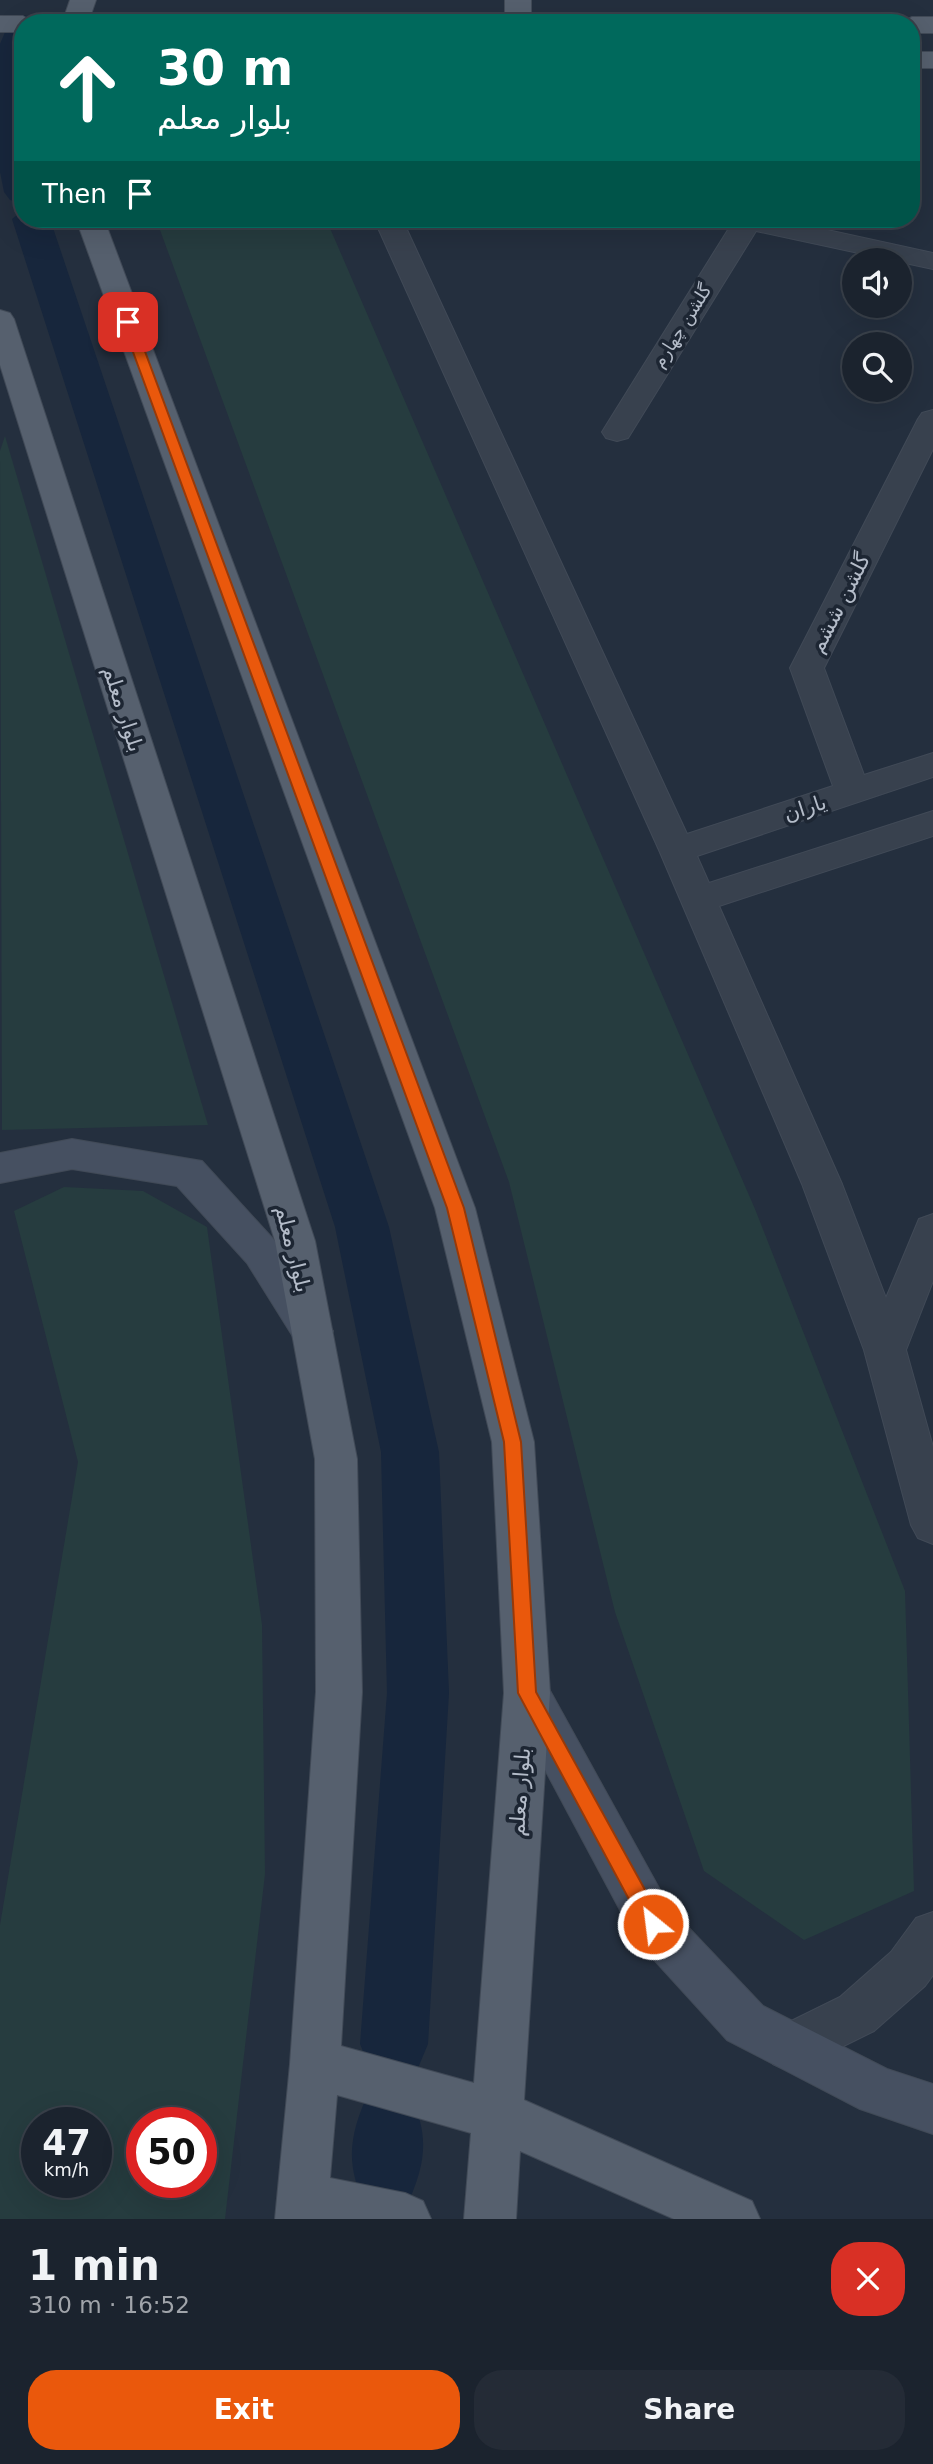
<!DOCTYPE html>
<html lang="en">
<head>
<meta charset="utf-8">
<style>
	body { margin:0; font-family:"DejaVu Sans","Noto Sans Arabic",sans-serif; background:#242b36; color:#f1f3f6; height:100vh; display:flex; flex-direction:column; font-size:26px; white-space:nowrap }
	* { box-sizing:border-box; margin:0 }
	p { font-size:23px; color:#a0a4aa }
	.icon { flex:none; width:38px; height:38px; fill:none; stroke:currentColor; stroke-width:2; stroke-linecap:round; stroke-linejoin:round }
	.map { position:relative; height:2219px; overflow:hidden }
	.drawer { display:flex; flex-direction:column; background:#1b232e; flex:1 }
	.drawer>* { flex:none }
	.banner { position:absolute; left:14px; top:14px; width:906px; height:214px; border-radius:28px; box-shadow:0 7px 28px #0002,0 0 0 2px #39404a; background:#00695c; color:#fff; overflow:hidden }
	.buttons { position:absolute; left:842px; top:248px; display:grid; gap:14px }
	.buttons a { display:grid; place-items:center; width:70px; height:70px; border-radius:50%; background:#1b232e; box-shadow:0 7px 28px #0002,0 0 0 2px #39404a; font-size:35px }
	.speed { position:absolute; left:21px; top:2107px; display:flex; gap:14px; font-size:35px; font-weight:700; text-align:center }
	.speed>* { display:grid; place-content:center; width:91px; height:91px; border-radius:50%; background:#1b232e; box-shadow:0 7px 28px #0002,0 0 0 2px #39404a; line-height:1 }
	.speed small { font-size:18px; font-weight:400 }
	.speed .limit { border:10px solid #d22; background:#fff; color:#111 }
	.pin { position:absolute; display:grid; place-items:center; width:60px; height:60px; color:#fff; margin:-30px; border-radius:14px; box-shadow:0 4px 10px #0006 }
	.me { position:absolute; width:77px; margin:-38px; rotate:331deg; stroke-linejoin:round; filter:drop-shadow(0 0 5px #0008) }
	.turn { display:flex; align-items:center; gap:24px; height:147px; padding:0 28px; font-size:32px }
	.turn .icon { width:91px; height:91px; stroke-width:2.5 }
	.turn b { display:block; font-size:49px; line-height:60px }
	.then { display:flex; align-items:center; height:66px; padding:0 28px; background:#0003; gap:14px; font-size:26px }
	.round { display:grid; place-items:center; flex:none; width:74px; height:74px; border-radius:28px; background:#242b36 }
	.head { display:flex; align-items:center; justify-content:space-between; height:119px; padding:0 28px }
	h1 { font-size:42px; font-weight:600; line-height:52px }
	.action { display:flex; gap:14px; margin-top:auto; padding:14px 28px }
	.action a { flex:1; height:80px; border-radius:28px; background:#ea580c; color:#fff; font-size:28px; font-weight:600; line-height:80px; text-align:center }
	.action a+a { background:#242b36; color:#f1f3f6 }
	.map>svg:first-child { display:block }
</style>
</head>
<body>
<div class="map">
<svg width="933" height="2219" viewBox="0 0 933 2219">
	<rect width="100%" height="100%" fill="#242f3e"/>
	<g fill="#263c3f" fill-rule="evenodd">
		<path d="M156,219H326L755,1209L905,1591L914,1891L804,1940L704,1871L615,1612L509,1182Z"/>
		<path d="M5,436L208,1125L2,1130L0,451Z"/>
		<path d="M64,1187L143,1191L207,1227L262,1625L265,1874L225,2219H0V1925L78,1462L14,1211ZM37,2123H96V2182H37ZM142,2123H201V2182H142Z"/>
	</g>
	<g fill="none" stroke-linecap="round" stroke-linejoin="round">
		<g fill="#17263c" fill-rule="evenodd">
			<path d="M23,15L35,18L39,23H23V203L10,200L4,192L0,172V44L11,18Z"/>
			<path d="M23,210V219H50L389,1227L439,1452L449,1693L428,2044L418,2068L394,2078L370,2068L360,2044L387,1693L381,1452L335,1227L12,219Z"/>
			<path d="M389,2093L414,2103C428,2138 425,2162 411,2196L386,2206L361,2196C347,2162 350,2137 364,2103Z"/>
		</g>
		<g stroke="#414a57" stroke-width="2">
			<g id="street">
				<path d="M374,219H402L687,834L833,786L790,668L918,419L922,413L933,410V449L824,668L864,775L933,753V777L697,856L709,883L933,811V836L719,906L842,1184L886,1298L919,1219L933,1214V1281L906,1350L933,1447V1544L918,1538L911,1525L864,1350L802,1184L659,850Z"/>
				<path d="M447,219H475L470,227H450Z"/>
				<path d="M726,219H777L933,253V269L756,231L628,438L617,441L606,438L602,432L731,225Z"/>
				<path d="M933,1912V1975L925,1986L874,2031L791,2072L773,2064L766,2047L773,2030L840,1997L891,1952L916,1918Z"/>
			</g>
		</g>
		<g stroke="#414a57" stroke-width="2">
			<g id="secondary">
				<path d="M72,1139L202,1161L275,1241L333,1331L327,1343L312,1348L297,1343L247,1263L177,1186L72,1169L0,1183V1153Z"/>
				<path d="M527,1672L543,1678L670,1908L763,2006L887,2069L933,2084V2134L860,2109L727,2040L636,1940L504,1693L511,1678Z"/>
			</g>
		</g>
		<g stroke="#414a57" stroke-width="2">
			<g id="primary">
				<path d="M70,0H96L88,23H62Z"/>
				<path d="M505,0H531V14L536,23H510L505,14Z"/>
				<path d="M0,16H23L35,23H23V32H0Z"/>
				<path d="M912,17H933V33H912V23H901Z"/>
				<rect x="912" y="52" width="21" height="16"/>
				<path d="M76,219H104L475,1208L534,1442L550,1693L524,2100L752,2201L760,2219H674L520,2151L516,2219H464L471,2133L337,2095L330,2178L405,2193L423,2201L431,2219H275L290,2064L316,1692L315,1459L275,1241L0,365V310L10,313L14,319L315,1241L357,1459L362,1692L341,2046L474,2083L504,1693L492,1442L435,1208Z"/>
			</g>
		</g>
		<use href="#street" fill="#38414e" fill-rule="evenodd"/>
		<use href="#secondary" fill="#465061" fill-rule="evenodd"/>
		<use href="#primary" fill="#56606e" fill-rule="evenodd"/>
	</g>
	<path fill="#ea580c" stroke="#983908" stroke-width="2" d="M128,318L134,322L464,1208L521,1442L536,1692L660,1917L663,1924L660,1931L653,1933L646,1931L518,1693L504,1442L447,1208L122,322Z"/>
	<g text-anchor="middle" stroke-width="7" stroke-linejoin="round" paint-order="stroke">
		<g font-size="18" fill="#b4bcc9" stroke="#1d2633">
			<text transform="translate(682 326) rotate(-58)" y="6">گلشن چهارم</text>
		</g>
		<g font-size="21" fill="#b4bcc9" stroke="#1d2633">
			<text transform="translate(840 603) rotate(-63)" y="7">گلشن ششم</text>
			<text transform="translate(123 709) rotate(72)" y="7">بلوار معلم</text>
			<text transform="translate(805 808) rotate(-18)" y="7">یاران</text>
			<text transform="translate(293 1249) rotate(76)" y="7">بلوار معلم</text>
			<text transform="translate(520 1792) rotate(-86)" y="7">بلوار معلم</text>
		</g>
	</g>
</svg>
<div class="buttons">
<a><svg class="icon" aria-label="sound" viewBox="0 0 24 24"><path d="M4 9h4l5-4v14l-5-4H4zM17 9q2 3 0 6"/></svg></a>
<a><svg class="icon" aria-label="search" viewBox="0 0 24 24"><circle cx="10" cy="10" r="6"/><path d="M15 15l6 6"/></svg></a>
</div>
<div class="speed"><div>47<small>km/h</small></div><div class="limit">50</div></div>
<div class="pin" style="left:128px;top:322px;background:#d93025"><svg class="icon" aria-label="arrive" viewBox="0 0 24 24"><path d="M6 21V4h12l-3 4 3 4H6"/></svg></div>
<svg class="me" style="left:653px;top:1924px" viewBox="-20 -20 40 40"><circle r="17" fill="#ea580c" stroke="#fff" stroke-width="3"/><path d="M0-11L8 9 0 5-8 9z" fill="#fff"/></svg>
<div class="banner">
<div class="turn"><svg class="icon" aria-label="ahead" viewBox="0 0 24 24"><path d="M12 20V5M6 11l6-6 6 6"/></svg><div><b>30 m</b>بلوار معلم</div></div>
<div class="then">Then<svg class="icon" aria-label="arrive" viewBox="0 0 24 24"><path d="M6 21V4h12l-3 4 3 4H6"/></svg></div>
</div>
</div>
<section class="drawer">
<div class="head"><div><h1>1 min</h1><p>310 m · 16:52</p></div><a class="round" style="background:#d93025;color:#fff"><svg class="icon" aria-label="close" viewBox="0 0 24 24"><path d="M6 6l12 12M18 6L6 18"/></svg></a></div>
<div class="action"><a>Exit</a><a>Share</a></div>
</section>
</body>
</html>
